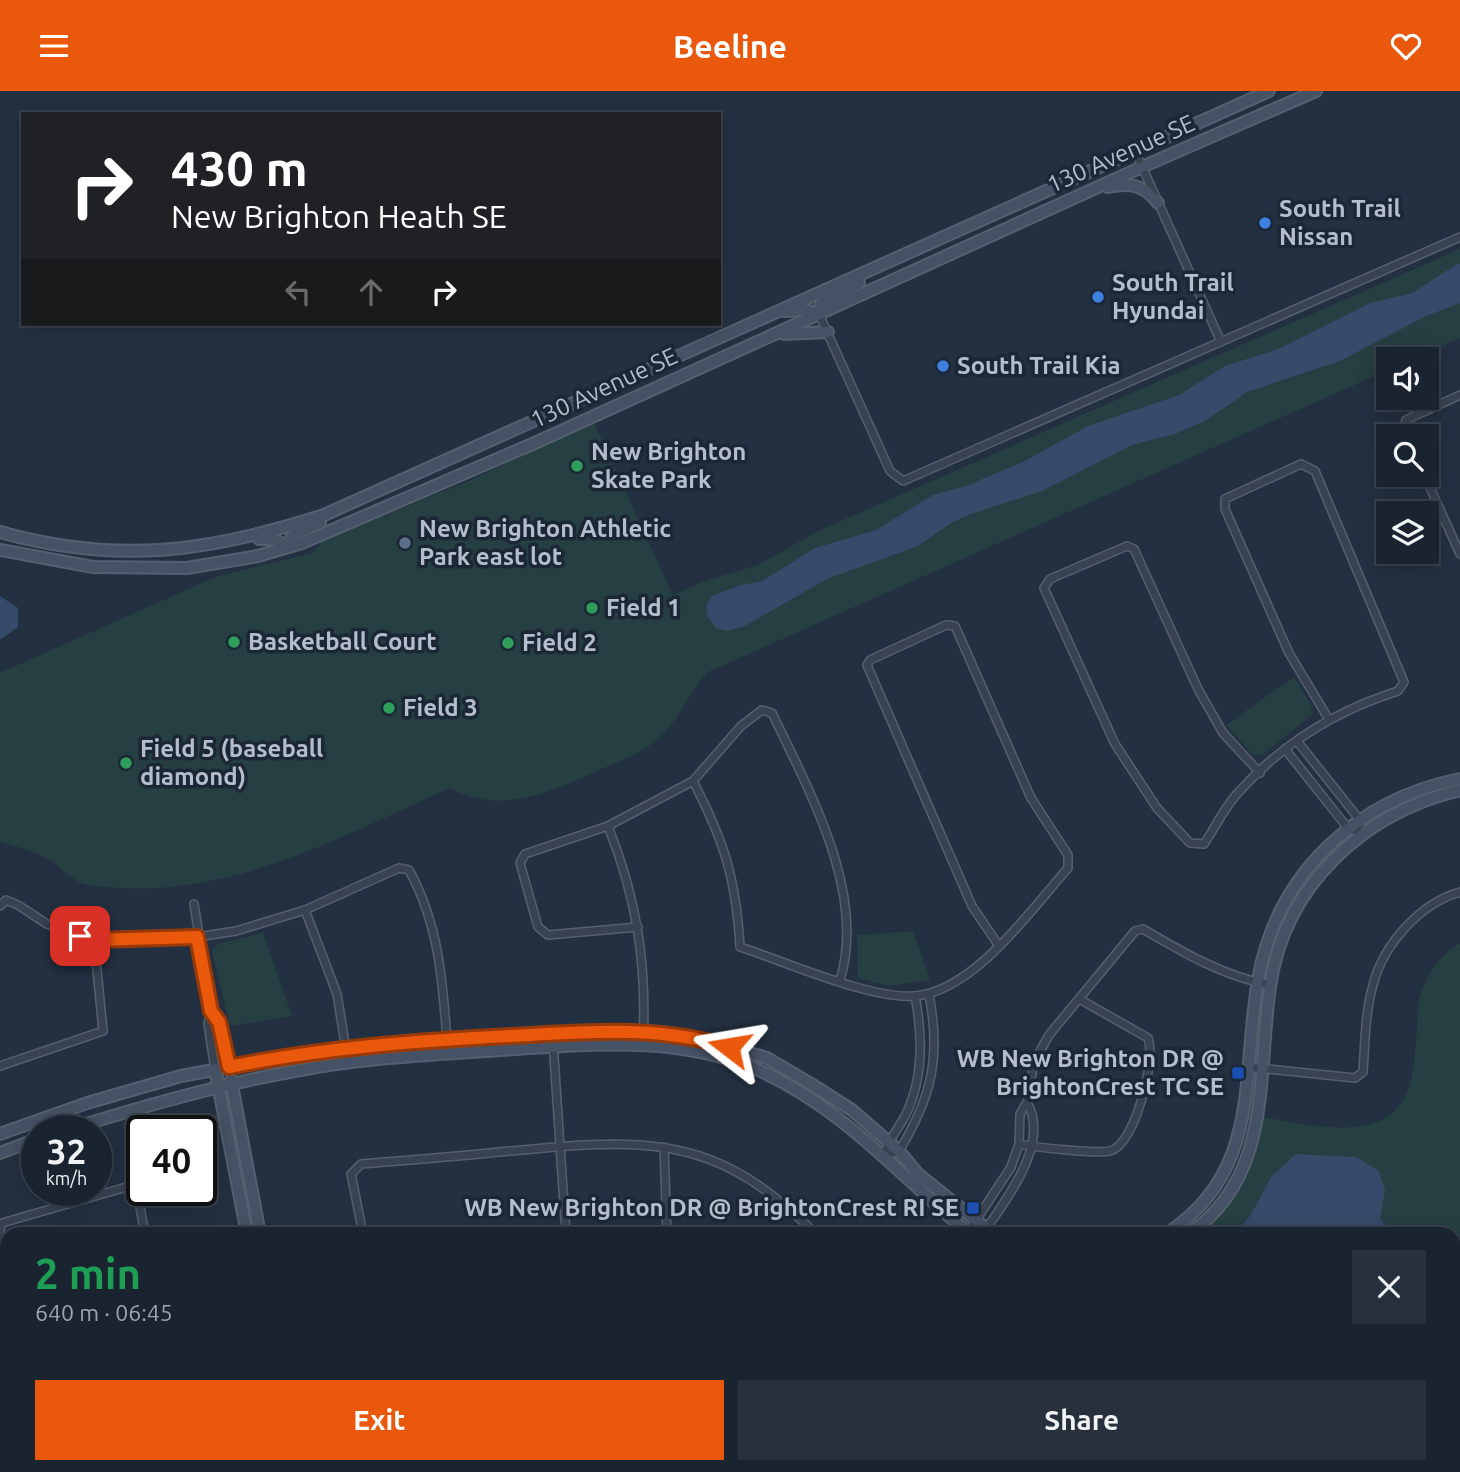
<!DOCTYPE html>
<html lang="en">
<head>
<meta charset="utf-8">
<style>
	body { margin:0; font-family:Ubuntu,sans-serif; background:#27303d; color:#f1f3f6; height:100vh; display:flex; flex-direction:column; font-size:26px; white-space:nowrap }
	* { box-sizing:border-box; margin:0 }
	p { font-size:23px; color:#9fa4ab }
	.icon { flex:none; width:38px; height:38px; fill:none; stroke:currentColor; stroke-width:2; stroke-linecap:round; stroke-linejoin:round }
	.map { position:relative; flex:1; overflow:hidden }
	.sheet { position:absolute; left:0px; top:1136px; width:1461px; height:247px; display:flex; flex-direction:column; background:#1a2431; border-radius:21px 21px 0 0; box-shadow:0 4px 18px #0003,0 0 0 2px #38414d }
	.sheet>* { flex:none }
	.banner { position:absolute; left:21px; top:21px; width:700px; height:214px; border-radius:0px; box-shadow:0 4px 18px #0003,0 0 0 2px #38414d; background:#202124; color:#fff; overflow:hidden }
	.fabs { position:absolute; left:1376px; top:256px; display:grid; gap:14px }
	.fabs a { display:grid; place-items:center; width:63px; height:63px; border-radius:0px; background:#1a2431; box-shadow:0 4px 18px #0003,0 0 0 2px #38414d; font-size:35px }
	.speed { position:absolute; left:21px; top:1024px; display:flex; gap:14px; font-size:35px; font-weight:700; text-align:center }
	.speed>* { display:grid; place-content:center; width:91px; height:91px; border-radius:50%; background:#1a2431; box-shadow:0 4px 18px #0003,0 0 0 2px #38414d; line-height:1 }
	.speed small { font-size:18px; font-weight:400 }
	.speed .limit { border:4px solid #111; border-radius:10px; background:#fff; color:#111 }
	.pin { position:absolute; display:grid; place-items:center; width:60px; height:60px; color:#fff; margin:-30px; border-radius:14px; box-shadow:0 4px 10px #0006 }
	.me { position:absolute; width:77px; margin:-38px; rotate:284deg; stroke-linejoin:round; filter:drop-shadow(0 0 5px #0008) }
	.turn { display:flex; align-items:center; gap:24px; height:147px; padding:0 35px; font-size:32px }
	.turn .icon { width:91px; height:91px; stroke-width:2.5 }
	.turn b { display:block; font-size:49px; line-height:60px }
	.lanes { display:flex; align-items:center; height:66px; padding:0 35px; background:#0003; justify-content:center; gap:35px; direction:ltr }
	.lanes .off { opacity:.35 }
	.round { display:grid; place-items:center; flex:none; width:74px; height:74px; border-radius:0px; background:#27303d }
	.head { display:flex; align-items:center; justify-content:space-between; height:119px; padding:0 35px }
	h1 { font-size:42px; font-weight:700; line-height:52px; color:#1e9e55 }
	.button { display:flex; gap:14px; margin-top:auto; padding:14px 35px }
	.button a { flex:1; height:80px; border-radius:0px; background:#ea580c; color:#fff; font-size:28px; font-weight:700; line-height:80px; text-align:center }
	.button a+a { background:#27303d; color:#f1f3f6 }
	header { display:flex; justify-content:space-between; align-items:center; height:91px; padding:0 35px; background:#ea580c; color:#fff; font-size:32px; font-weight:700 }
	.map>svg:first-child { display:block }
</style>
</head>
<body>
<header><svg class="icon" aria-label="menu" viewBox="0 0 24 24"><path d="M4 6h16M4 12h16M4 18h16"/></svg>Beeline<svg class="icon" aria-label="heart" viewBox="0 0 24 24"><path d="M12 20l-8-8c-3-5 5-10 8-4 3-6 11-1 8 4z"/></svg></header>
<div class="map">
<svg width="1460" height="1381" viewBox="0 0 1460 1381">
	<rect width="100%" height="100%" fill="#233041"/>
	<g fill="#253f42">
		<path d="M1460,158V247L1414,268H1388V279L708,581C690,599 682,624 664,642C646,661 622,669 599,679C551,701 502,725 450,697C336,748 215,816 85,793C72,790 61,776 50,769C35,760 16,756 0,750V582L215,486L312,462L324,449L471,389L593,330L673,504L702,491L758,474L818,440Z"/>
		<path d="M1294,586L1311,614L1313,623L1262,664L1252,663L1226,634Z"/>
		<path d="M913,840L930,889L889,895L858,887L857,844Z"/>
		<path d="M263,842L292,925L230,935L212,860L218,853Z"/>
		<path d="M1460,852V1159L1454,1162V1143H1201C1236,1109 1253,1074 1261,1026C1306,1032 1386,1057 1408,999C1417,975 1416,934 1419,908C1427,884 1438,865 1460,852Z"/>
		<path d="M1000,1376H1428L1429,1381H1000Z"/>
	</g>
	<g fill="#364b69">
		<path d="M1457,173H1460V212L1426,225L1340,270L1247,301L1205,330L1175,343L1132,354L1042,400L968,424L951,432L918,455L827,488L745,535L727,540L716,537L708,526L706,515L712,505L741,494L762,490L815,457L876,439L933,404L966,395L1023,371L1088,335L1179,304L1225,275L1278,258L1370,212L1413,202Z"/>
		<path d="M0,505L18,517V536L0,549Z"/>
		<path d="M1296,1063L1356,1066L1379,1080L1385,1099L1380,1127L1392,1143H1234L1250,1125L1272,1085Z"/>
	</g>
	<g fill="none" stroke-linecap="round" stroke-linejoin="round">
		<g stroke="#55606e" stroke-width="10">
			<g id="street">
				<path d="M1135,60L1221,251"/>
				<path d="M819,223L890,380L903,390L1460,146"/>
				<path d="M1407,345L1404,337L1406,329L1460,304"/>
				<path d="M1424,383L1460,463"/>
				<path d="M1297,650L1359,728L1360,734"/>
				<path d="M1285,658L1347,736L1361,742"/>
				<path d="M1260,682L1223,642L1198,598L1134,458L1127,455L1050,488L1044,497L1115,653L1157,717L1190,752L1204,753C1215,737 1224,717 1237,703C1281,653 1335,620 1398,600L1404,591L1315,380L1301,373L1225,408V418L1289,562L1328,627"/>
				<path d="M693,690C724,750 736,787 740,856C784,870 871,909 915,905C974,900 1031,819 1068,777V764L1031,707L955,535L946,534L870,569L867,574L972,815L999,855"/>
				<path d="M608,735L693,690L741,635L762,619L772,622C809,700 867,802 840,889"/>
				<path d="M194,813L211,920L208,933L215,978"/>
				<path d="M0,815L6,809L18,814L47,833L94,849L197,846L236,840L305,819L399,777L409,779C441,837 443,898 448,963"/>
				<path d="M305,819L337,903L348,971"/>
				<path d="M638,836L548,844L538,836L520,772L525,763L608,735C637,808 647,873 643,952"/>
				<path d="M211,920L219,931L229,976"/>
				<path d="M553,951L566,1143"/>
				<path d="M0,975L103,940L94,849"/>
				<path d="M1248,976L1355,987L1363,981C1365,952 1365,922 1373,894C1383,854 1420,812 1460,801"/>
				<path d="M1019,1053C1032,1056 1098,1063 1110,1060C1135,1054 1156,969 1148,947L1081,909"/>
				<path d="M664,1056L667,1143"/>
				<path d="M884,1065L899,1060C932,1006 941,966 929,903"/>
				<path d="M884,1065C888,1049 896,1041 904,1027C924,989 923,946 915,905"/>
				<path d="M0,1139L2,1132L130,1095L137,1100L145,1143"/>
				<path d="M363,1143L351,1083L361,1073C411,1069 461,1065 510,1060C584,1054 663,1042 731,1078C763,1094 790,1118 816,1143"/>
				<path d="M967,1143L1011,1076L1019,1053L1020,1023L1027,1011L1034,971L1049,944L1135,840L1143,838C1184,862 1223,885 1270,894"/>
				<path d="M983,1143C1005,1109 1051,1054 1027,1011"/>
				<path d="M0,1144L7,1160"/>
				<path d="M190,1376L191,1381"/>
				<path d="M407,1376L409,1381"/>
				<path d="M544,1376L547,1381"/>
				<path d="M787,1376L789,1381"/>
				<path d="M590,1381L599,1376"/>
				<path d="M929,1381L934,1376"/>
			</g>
		</g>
		<g stroke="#55606e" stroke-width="14">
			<g id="secondary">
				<path d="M1108,96C1130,91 1144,94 1158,112"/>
				<path d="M784,220L806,219L819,223"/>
				<path d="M819,223L821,213L859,192"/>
				<path d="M784,243L828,241"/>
				<path d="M0,441C118,474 209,461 324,424L1269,0"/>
				<path d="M259,448H273L288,456"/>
				<path d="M288,456L292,445L320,432"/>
				<path d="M0,459L93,476L187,477L258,465L302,452L537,351L1142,76L1316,0"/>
				<path d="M215,978L247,1143"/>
				<path d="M231,989L260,1143"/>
				<path d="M64,1040C140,1016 216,994 295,980C368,966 442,963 516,958C599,953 677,945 756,978C841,1015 900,1084 969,1143"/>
				<path d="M0,1043L87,1012L181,985L292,964L447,949L608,939L662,941L709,950L767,967L811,993L852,1019L899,1060L918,1083L993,1143"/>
				<path d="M0,1062L37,1048"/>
				<path d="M1166,1143C1262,1081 1241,986 1258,889C1277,782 1356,709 1460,688"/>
				<path d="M1189,1143C1273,1085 1257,985 1270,896C1284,795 1363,722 1460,699"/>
				<path d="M0,1307L7,1322"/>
				<path d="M0,1361L9,1381"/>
				<path d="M32,1376L34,1381"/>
				<path d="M290,1376L291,1381"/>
				<path d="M300,1376L301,1381"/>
			</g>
		</g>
		<use href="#street" stroke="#384251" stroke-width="7"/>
		<use href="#secondary" stroke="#455164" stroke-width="10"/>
	</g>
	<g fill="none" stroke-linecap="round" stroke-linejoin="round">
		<g stroke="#983908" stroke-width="18">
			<path id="route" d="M80,845L94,849L197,846L211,920L219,931L229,976C322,957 416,950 511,945C585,941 656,934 729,956"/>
		</g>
		<use href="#route" stroke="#ea580c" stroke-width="12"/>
	</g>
	<g fill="#3f7fe0" stroke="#1c2736" stroke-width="2.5">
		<circle cx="1265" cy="132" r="7"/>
		<circle cx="1098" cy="206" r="7"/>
		<circle cx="943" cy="275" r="7"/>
	</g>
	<g fill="#2e9e5b" stroke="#1c2736" stroke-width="2.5">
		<circle cx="577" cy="375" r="7"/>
		<circle cx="592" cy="517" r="7"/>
		<circle cx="234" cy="551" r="7"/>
		<circle cx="508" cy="552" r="7"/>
		<circle cx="389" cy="617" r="7"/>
		<circle cx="126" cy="672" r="7"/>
	</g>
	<circle fill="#5c6f8a" stroke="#1c2736" stroke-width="2.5" cx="405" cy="452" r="7"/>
	<g fill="#1a4fb4" stroke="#1c2736" stroke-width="2.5">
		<rect x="1231" y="975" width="14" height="14" rx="3.5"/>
		<rect x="966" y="1110" width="14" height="14" rx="3.5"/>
	</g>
	<g text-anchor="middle" stroke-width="7" stroke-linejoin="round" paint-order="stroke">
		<g font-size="24" fill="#b4bdcb" stroke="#1c2736">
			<text transform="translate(1121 63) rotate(-24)" y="8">130 Avenue SE</text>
			<text transform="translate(604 297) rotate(-25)" y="8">130 Avenue SE</text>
		</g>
		<g font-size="24" font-weight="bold" fill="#b4bdcb" stroke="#1c2736" text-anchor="start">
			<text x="1279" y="126">South Trail<tspan x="1279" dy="28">Nissan</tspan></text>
			<text x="1112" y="200">South Trail<tspan x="1112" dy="28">Hyundai</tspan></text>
			<text x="957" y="283">South Trail Kia</text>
			<text x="591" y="369">New Brighton<tspan x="591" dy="28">Skate Park</tspan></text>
			<text x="419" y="446">New Brighton Athletic<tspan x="419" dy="28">Park east lot</tspan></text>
			<text x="606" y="525">Field 1</text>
			<text x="248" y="559">Basketball Court</text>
			<text x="522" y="560">Field 2</text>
			<text x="403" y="625">Field 3</text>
			<text x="140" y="666">Field 5 (baseball<tspan x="140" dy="28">diamond)</tspan></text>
			<text x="1224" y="976" text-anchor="end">WB New Brighton DR @<tspan x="1224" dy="28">BrightonCrest TC SE</tspan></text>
			<text x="959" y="1125" text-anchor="end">WB New Brighton DR @ BrightonCrest RI SE</text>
		</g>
	</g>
</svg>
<div class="fabs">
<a><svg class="icon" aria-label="sound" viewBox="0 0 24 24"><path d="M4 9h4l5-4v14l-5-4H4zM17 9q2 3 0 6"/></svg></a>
<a><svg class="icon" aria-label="search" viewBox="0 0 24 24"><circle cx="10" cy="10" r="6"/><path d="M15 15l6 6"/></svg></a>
<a><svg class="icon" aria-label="layers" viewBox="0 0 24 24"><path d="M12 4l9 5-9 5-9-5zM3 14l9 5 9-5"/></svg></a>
</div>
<div class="speed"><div>32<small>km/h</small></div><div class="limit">40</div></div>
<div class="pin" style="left:80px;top:845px;background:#d93025"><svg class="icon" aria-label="arrive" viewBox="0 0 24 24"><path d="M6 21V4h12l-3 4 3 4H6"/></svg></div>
<svg class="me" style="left:729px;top:956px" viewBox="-20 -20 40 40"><path d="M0-17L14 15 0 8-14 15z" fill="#ea580c" stroke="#fff" stroke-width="4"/></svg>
<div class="banner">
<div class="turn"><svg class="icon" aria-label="right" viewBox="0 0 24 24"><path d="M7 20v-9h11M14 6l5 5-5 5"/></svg><div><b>430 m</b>New Brighton Heath SE</div></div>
<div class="lanes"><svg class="icon off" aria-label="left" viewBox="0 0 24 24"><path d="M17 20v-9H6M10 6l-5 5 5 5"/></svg><svg class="icon off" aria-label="ahead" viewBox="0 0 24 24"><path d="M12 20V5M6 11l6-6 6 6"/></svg><svg class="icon" aria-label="right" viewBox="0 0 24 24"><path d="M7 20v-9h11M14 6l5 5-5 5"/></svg></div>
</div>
<section class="sheet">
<div class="head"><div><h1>2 min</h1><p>640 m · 06:45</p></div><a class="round"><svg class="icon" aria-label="close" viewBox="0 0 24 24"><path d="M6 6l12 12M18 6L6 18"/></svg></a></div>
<div class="button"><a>Exit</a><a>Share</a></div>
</section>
</div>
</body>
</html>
